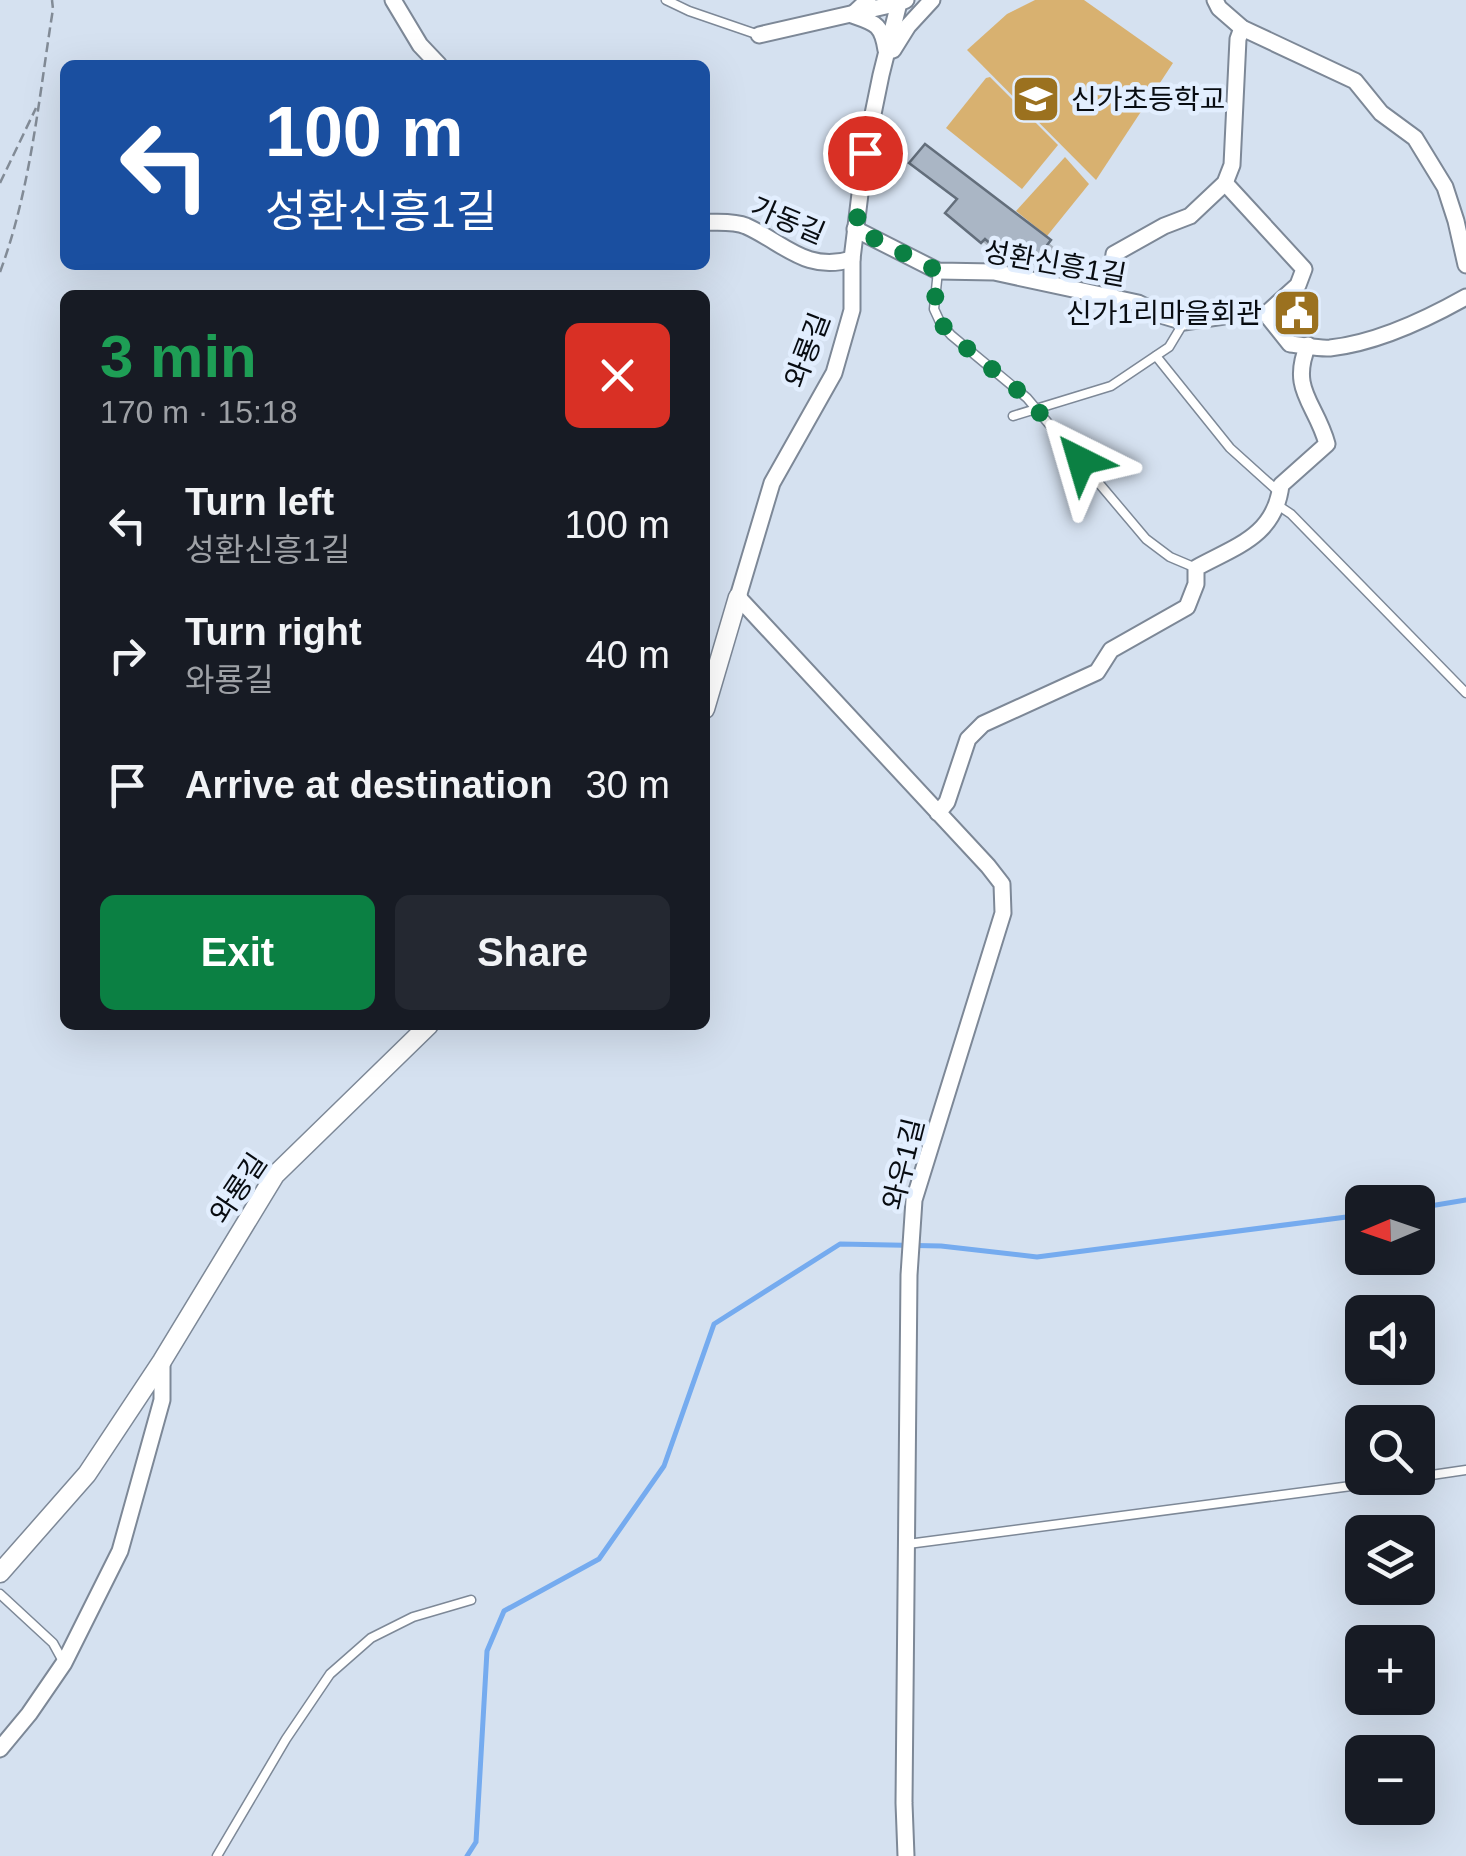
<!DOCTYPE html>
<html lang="en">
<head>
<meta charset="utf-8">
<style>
	body { margin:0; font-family:Helvetica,"Noto Sans KR",sans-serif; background:#242831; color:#f1f3f6; height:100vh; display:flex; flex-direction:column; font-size:38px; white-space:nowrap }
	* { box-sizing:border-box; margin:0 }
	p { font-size:32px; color:#9ea1a6 }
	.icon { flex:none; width:55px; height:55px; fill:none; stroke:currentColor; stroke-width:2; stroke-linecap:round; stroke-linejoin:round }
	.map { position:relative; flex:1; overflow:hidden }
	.details { position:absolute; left:60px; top:290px; width:650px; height:740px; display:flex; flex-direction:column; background:#171b24; border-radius:15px; box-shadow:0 10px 40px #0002 }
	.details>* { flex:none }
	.top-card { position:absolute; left:60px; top:60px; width:650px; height:210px; border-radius:15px; box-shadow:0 10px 40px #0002; background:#1a4fa0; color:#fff; overflow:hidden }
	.needle { width:65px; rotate:268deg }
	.controls { position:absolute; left:1345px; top:1185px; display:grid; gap:20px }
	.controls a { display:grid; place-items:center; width:90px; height:90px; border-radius:15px; background:#171b24; box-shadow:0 10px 40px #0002; font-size:50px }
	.pin { position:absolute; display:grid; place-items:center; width:85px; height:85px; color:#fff; margin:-42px; border:5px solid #fff; border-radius:50%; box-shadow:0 2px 10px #0007 }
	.me { position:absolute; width:110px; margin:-55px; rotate:320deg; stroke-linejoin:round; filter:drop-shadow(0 0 8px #0008) }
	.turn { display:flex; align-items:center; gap:35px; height:210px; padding:0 40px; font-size:45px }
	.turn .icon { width:130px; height:130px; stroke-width:2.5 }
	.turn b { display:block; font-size:70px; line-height:85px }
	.round { display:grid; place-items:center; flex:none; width:105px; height:105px; border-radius:15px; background:#242831 }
	.headline { display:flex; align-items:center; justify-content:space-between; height:170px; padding:0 40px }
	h1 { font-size:60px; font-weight:700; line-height:75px; color:#1e9e55 }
	.button { display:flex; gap:20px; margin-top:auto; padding:20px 40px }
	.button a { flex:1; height:115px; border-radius:15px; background:#0b8043; color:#fff; font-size:40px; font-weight:700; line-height:115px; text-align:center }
	.button a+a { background:#242831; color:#f1f3f6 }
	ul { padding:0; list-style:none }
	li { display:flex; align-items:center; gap:30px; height:130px; padding:0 40px }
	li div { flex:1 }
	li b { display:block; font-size:38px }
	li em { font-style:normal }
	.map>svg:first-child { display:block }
</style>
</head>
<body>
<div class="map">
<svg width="1466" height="1856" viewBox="0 0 1466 1856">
	<rect width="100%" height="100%" fill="#d5e1f0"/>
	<g fill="#d8b170">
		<path d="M1035,0H1084L1173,63L1096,180L967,50L1007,14Z"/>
		<path d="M990,77L1058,145L1022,189L946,128L986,78Z"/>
		<path d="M1065,157L1089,184L1047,236L1016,211Z"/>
	</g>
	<path fill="#0003" d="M925,148L1054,247L1039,266L1022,254L1015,262L992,243L988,246L953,218L960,200Z"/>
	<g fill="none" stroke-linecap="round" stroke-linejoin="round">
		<g stroke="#75abef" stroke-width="5">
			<path d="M1418,1208L1466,1200"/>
			<path d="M467,1856L476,1842L487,1651L504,1611L599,1559L664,1466L714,1324L840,1244L941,1246L1037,1257L1362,1215"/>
		</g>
	</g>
	<path fill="#aab6c5" stroke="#636e7b" stroke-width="2.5" d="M925,144L1051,240L1033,263L1016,250L1008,259L985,239L981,243L945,213L957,199L909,163Z"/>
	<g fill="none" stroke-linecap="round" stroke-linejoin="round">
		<g stroke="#7d8897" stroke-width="11">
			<g id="service">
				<path d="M666,0L689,11L759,35"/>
				<path d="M938,271L934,309L940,322L951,335L1027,398L1146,539L1170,557L1196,568"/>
				<path d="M1156,356L1230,448L1280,493"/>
				<path d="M1013,416L1111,386L1169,347L1184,322"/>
				<path d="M1279,506L1291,514L1466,693"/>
				<path d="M1418,1477L1466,1470"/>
				<path d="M908,1544L1412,1478"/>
				<path d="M0,1594L53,1643L64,1663"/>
				<path d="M217,1856L286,1739L330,1674L371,1638L413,1617L471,1600"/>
			</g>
		</g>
		<g stroke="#7d8897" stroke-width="19">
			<g id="minor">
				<path d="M393,0L420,45L439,65"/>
				<path d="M868,0L852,15C875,23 882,24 886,50"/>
				<path d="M1215,0L1219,8L1242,28L1355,81L1381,113L1415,138L1445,187L1456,221L1466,265"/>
				<path d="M759,35L899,3V0"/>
				<path d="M893,50L908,26L932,0"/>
				<path d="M1225,183L1304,269L1298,285L1266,314"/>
				<path d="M705,222C718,223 734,221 746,226C784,243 806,273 852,259"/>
				<path d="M855,229L938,271L994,272L1138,303L1164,316L1184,322L1244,313L1266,314L1290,344C1303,345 1318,349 1330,348C1376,343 1427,319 1466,297"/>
				<path d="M1109,297L1114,254L1164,226L1190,216L1225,183L1232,165L1238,39L1242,28"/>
				<path d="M938,813L947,802L968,739L983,724L1097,672L1111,650L1187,607L1196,584V568C1236,546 1275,536 1281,485L1327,444C1316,403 1289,390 1308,345"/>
				<path d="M0,1749L29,1714L64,1663L120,1551L162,1400V1361"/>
				<path d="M906,1856L904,1803L909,1275L914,1200L1003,913L1002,884L988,866L738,597L772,483L834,373L852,310V259L865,153L881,75L899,3L906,0"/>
			</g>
		</g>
		<g stroke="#7d8897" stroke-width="21">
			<g id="tertiary">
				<path d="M705,709L738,597"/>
				<path d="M0,1573L87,1474L162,1361L275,1175L429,1025"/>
			</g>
		</g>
		<g stroke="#828b96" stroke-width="2.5" stroke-dasharray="10 5" stroke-linecap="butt">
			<path d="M0,183L36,108"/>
			<path d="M0,272C31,189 39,96 53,9L52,0"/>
		</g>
		<use href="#service" stroke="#fff" stroke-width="8"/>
		<use href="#minor" stroke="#fff" stroke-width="15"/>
		<use href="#tertiary" stroke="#fff" stroke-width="18"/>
	</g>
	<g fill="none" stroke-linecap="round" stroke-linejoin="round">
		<path stroke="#0b8043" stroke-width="18" stroke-dasharray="0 32.4" d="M865,153L856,229L938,271L934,309L940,322L951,335L1027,398L1081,461"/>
	</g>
	<defs>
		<g id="school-square" transform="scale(2.5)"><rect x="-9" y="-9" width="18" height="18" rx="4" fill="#9b711f" stroke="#e2eefe"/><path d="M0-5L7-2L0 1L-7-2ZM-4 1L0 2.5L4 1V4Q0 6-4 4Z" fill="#fff"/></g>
		<g id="civic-square" transform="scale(2.5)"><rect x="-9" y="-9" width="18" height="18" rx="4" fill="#9b711f" stroke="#e2eefe"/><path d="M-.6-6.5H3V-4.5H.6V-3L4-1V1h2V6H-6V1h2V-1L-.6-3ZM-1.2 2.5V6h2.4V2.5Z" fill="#fff"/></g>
	</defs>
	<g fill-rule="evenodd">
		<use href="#school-square" x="1036" y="99"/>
		<use href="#civic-square" x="1297" y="313"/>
	</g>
	<g text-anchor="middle" stroke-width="9" stroke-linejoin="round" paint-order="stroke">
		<g font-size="28" fill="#080c11" stroke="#e2eefe" text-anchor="start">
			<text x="1071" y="109">신가초등학교</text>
			<text x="1262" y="323" text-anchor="end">신가1리마을회관</text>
		</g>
		<g font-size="28" fill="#080c11" stroke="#e2eefe">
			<text transform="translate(788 220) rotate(23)" y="10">가동길</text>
			<text transform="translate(1055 263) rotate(10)" y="10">성환신흥1길</text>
			<text transform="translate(807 350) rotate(-69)" y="10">와룡길</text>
			<text transform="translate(903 1164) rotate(-76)" y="10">와우1길</text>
			<text transform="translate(238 1188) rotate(-56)" y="10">와룡길</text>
		</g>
	</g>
</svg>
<div class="controls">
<a><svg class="needle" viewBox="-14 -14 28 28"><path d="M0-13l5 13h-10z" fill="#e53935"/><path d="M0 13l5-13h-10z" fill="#9ea1a6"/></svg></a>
<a><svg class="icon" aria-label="sound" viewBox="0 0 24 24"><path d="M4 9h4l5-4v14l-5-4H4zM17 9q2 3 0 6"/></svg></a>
<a><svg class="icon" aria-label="search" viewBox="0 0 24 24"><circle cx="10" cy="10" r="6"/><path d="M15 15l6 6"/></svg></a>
<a><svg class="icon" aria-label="layers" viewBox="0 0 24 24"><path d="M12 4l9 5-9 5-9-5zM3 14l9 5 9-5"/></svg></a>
<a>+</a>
<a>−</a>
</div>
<div class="pin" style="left:865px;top:153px;background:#d93025"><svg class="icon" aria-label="arrive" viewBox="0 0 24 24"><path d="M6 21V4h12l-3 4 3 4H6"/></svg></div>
<svg class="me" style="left:1081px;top:461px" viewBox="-20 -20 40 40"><path d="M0-17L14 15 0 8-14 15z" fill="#0b8043" stroke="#fff" stroke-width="4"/></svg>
<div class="top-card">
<div class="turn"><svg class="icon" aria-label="left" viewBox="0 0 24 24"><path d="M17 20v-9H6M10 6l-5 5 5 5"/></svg><div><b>100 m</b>성환신흥1길</div></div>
</div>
<section class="details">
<div class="headline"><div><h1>3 min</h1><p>170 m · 15:18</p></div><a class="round" style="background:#d93025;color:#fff"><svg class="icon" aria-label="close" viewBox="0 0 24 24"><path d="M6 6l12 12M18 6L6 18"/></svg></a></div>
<ul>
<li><svg class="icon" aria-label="left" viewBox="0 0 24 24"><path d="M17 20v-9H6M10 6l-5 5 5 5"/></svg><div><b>Turn left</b><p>성환신흥1길</p></div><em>100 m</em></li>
<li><svg class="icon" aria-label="right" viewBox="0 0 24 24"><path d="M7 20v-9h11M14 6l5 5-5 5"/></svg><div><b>Turn right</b><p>와룡길</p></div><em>40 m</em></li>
<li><svg class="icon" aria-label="arrive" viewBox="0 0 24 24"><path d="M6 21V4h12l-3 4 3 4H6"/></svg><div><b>Arrive at destination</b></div><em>30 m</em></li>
</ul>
<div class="button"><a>Exit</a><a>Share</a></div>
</section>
</div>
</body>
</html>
